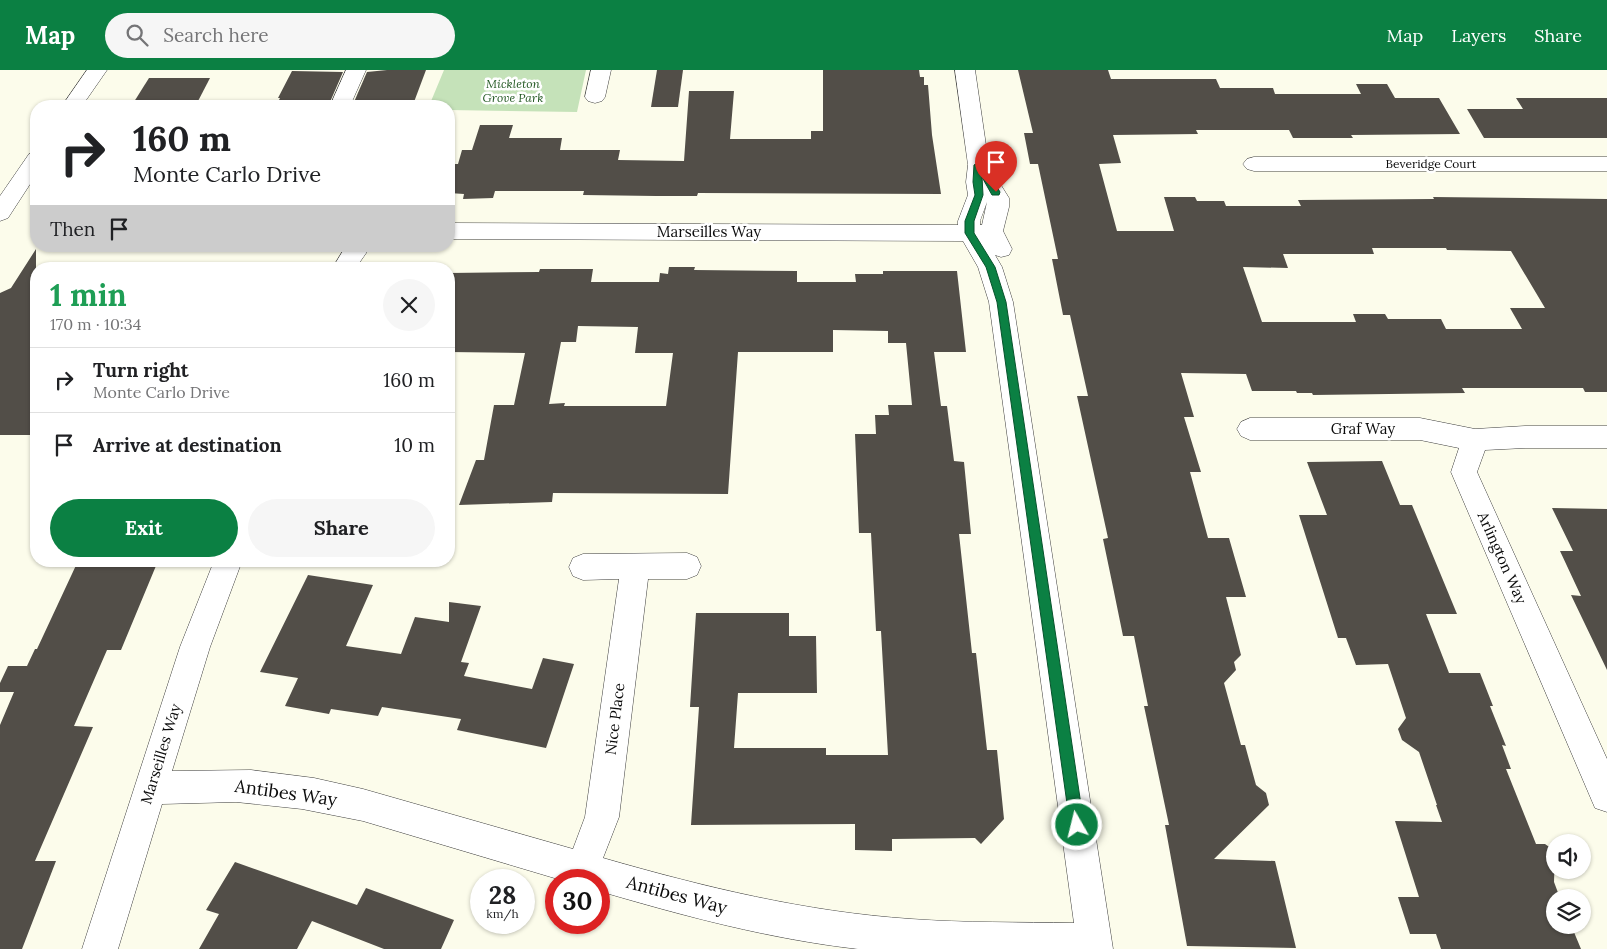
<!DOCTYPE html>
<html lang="en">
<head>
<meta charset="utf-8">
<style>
	body { margin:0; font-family:Lora,serif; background:#f6f6f6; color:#202124; height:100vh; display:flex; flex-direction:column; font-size:19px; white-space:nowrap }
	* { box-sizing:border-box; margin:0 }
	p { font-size:16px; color:#757577 }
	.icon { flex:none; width:28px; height:28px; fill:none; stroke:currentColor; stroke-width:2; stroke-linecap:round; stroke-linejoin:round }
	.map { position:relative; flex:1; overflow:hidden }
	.side { position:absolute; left:30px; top:192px; width:425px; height:305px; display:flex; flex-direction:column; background:#fff; border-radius:20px; box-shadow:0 1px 4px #0004 }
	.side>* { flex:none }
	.guide { position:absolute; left:30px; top:30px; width:425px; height:152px; border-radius:20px; box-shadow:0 1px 4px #0004; background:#fff; color:#202124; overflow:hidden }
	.buttons { position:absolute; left:1546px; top:764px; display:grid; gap:10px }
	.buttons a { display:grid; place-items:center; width:45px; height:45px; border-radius:50%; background:#fff; box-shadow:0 1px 4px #0004; font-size:25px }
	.speed { position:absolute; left:470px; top:799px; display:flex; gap:10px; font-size:25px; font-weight:700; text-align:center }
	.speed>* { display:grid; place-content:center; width:65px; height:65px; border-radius:50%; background:#fff; box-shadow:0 1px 4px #0004; line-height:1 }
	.speed small { font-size:12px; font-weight:400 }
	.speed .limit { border:8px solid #d22; background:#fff; color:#111 }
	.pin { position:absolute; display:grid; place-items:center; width:42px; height:42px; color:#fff; margin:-51px -21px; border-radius:50% 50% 50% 0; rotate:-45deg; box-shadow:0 0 5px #0007 }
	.pin .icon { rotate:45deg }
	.me { position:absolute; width:55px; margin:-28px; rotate:352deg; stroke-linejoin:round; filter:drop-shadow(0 0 4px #0008) }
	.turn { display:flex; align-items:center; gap:18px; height:105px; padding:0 20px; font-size:22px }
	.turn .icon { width:65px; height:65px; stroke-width:2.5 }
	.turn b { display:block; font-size:35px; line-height:42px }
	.then { display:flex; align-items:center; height:48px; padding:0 20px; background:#0003; gap:10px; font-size:19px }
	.round { display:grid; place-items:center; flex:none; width:52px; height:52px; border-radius:26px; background:#f6f6f6 }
	.overview { display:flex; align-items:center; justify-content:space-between; height:85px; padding:0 20px }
	h1 { font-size:30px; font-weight:700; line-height:38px; color:#1e9e55 }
	.cta { display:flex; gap:10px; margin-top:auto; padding:10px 20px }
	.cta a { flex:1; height:58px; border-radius:30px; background:#0b8043; color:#fff; font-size:20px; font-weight:700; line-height:58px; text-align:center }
	.cta a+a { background:#f6f6f6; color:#202124 }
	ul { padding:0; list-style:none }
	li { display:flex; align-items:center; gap:15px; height:65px; padding:0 20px; border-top:1px solid #e0e0e0 }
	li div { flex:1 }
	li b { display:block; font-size:19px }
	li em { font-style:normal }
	header { display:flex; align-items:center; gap:30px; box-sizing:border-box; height:70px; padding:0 25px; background:#0b8043; color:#fff }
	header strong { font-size:24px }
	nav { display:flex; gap:28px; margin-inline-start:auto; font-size:18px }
	.search { width:350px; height:45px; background:#f6f6f6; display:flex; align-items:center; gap:12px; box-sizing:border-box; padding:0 18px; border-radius:28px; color:#757577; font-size:19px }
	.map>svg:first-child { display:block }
</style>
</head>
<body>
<header>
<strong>Map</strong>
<div class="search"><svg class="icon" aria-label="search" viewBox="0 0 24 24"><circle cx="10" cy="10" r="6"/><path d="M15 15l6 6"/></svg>Search here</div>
<nav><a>Map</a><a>Layers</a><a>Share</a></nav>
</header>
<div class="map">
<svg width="1607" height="879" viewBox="0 0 1607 879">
	<rect width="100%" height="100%" fill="#fcfceb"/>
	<path fill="#c5e2b9" d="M444,0H586L577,42L449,40V36H429Z"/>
	<g fill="#524e48" fill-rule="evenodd">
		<path d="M387,0H426L414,32H354L367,2Z"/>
		<path d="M657,0H683L678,37H651Z"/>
		<path d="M823,0H919L920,7H924V15H928L932,65L941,124L698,123L697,126H656L583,125L584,121H495L493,128L463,129L464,124L449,123V94H458L462,80H472L480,55H513L509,68H562L560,80H620L618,90L684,91L689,21H734L730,69H811V61H823Z"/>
		<path d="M1018,0H1108L1111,9H1216L1220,18H1273L1275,24H1361L1356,14H1387L1395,28H1439L1460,64L1351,65L1353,68H1293L1289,60H1196L1198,64L1113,65L1121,93L1099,94L1117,161H1174L1164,127H1195L1197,131H1224L1226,136H1301L1298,130L1434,129L1433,127L1607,129V322H1585L1583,318H1462L1465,323L1313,325L1312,323H1297L1296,321H1252L1246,304L1181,303L1194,347H1184L1201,402H1190L1208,468H1229L1246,527H1226L1241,585L1234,592L1236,600L1224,613L1241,675H1245L1256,715L1266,723L1269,735L1214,789L1275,791L1296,878L1187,876L1165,755H1169L1144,636H1148L1134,566H1123L1113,517L1103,469L1108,468L1077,326H1088L1070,245H1063L1052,189H1058L1038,94H1030L1024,63H1033ZM1372,178H1446L1447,180L1511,181L1545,238H1510L1522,259H1446L1441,249H1388L1385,244H1353L1356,252H1262L1243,197L1288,198L1283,184H1374Z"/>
		<path d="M292,1L343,2L330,32H278L280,28H278Z"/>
		<path d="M149,8H210L196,35H132Z"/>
		<path d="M1516,28H1607V68H1484L1467,39H1523Z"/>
		<path d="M36,179V365H0V223L11,218Z"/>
		<path d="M669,197H695L694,200L797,201V212H856L855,204H883V201H957L966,282H934L941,336H947L954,391L964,392L971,464H959L972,583H976L987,680H997L1004,749L981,774L975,768L892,769V781L855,780V754L691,755L699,637H690L696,543H789V566H816L817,623H738L734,678H826V685H888L881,561H876L871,463H859L855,364H876L875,345H889L888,335H912L906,273H888V261L833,260V282H738L728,424L553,423L552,432L459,435L476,390H484L494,335H514L525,283L449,282V203L539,202L540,199H593L591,212H659L660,203L668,204ZM578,256L638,257L635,283H673L666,336H564L565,333L549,334L561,272H576Z"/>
		<path d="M1382,391L1400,435H1412L1457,544H1426L1449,603H1480L1493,636H1490L1506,676L1502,675L1511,699H1506L1536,774H1545L1555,781L1554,812L1560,828H1555V855H1571L1581,879H1441L1436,864H1410L1398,827H1419L1395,751L1442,752L1436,735H1437L1419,682L1402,670L1398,659L1406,648L1388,594L1356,595L1346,568H1338L1299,445H1327L1307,392Z"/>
		<path d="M1552,438L1607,439V600L1571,525L1581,526L1560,481H1573Z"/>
		<path d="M78,491H158L121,580H107L74,656L93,657L35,791H56L22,879H0V655L14,622H0V613L8,596H27L35,579H37Z"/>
		<path d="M308,505L373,515L346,576L401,584L415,547L449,552V532L481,536L461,592L469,593L464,606L532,619L543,588L574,594L546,678L457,660L461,649L382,637L378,646L331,639L329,644L285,636L298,608L260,602Z"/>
		<path d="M235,792L357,835L366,818L454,850L441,879H384L312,851L297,879H199L219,844L206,840Z"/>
	</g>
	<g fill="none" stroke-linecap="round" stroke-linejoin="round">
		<g stroke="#3e3e3e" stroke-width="1">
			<g id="minor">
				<path d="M87,0H107L82,36H62Z"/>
				<path d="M346,0H366L350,36H330Z"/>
				<path d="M591,0H611L605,27L602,31L595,33L588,31L585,27Z"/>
				<path d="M955,0H975L989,96L1009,128V137L1003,161L1012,179L1009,185L1001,187L995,185L1002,197L1013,232L1113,879H858C770,869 684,846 599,821V810H561L363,751L302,739L236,732L162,734L118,879H82L180,577L214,491H242L210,577L172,701L251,700L314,708L363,719L573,779L585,747L619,509L583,510L573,506L569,497L573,488L583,484L687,483L697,487L701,496L697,505L687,509H648L619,747L603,788C704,817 806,842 911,849C965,853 1020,852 1074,853L989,232L978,197L963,171L449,169V153L958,155V151L968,125L966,112L968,95ZM987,132L982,155H980V151Z"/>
				<path d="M36,82V105L8,148L0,151V126L29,84Z"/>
				<path d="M1254,87H1607V101H1254L1247,99L1243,94L1247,89Z"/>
				<path d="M346,176H371L355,199H332Z"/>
				<path d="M1250,348H1420L1475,359L1525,356H1607V378H1525L1485,380L1477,402L1607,689V742L1595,738L1451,402L1459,378L1420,370H1250L1241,366L1237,359L1241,352Z"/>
			</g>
		</g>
		<use href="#minor" fill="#fff" fill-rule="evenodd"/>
	</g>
	<path fill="#0b8043" stroke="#07532c" d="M979,92L982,93L1000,122L999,125H992L982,107L983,125L974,151V163L995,197L1006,232L1084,755L1082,760L1077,762L1072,760L1070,755L997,232L986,197L965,163V151L975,125L973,112L974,95Z"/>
	<g text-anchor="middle" stroke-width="5" stroke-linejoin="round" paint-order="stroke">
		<g font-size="12" font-style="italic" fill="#245924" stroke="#fff">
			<text x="513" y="18">Mickleton<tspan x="513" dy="14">Grove Park</tspan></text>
		</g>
		<g font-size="12" fill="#0b0b0b" stroke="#fff">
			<text x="1431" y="98">Beveridge Court</text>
		</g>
		<g font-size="15" fill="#0b0b0b" stroke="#fff">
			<text x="709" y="167">Marseilles Way</text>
			<text x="1363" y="364">Graf Way</text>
			<text transform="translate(1502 488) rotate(66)" y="5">Arlington Way</text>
			<text transform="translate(615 649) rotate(-83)" y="5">Nice Place</text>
			<text transform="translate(161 684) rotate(-73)" y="5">Marseilles Way</text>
		</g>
		<g font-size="18" fill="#0b0b0b" stroke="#fff">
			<text transform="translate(286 723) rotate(8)" y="6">Antibes Way</text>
			<text transform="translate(677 825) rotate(15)" y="6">Antibes Way</text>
		</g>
	</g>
</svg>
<div class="buttons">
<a><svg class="icon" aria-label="sound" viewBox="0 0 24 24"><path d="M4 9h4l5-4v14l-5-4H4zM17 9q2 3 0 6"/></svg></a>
<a><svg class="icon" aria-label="layers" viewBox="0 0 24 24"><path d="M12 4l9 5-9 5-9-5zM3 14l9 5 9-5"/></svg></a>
</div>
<div class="speed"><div>28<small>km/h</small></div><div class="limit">30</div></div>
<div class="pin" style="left:996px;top:122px;background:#d93025"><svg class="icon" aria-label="arrive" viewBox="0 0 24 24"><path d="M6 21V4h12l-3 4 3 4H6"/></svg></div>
<svg class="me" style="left:1077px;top:755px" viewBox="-20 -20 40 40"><circle r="17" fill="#0b8043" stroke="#fff" stroke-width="3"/><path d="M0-11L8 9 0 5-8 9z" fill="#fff"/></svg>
<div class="guide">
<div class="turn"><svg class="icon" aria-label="right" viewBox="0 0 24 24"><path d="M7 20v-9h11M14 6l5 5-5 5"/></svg><div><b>160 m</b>Monte Carlo Drive</div></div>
<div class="then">Then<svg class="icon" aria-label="arrive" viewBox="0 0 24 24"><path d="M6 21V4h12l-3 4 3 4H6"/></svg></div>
</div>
<section class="side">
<div class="overview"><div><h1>1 min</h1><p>170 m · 10:34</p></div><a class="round"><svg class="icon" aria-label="close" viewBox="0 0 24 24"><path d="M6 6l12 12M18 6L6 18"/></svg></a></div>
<ul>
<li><svg class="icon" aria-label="right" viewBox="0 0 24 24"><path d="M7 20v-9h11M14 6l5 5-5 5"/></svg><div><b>Turn right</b><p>Monte Carlo Drive</p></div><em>160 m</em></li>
<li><svg class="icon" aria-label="arrive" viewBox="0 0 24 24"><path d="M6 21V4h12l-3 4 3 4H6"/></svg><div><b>Arrive at destination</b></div><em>10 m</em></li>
</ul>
<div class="cta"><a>Exit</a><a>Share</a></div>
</section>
</div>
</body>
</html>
